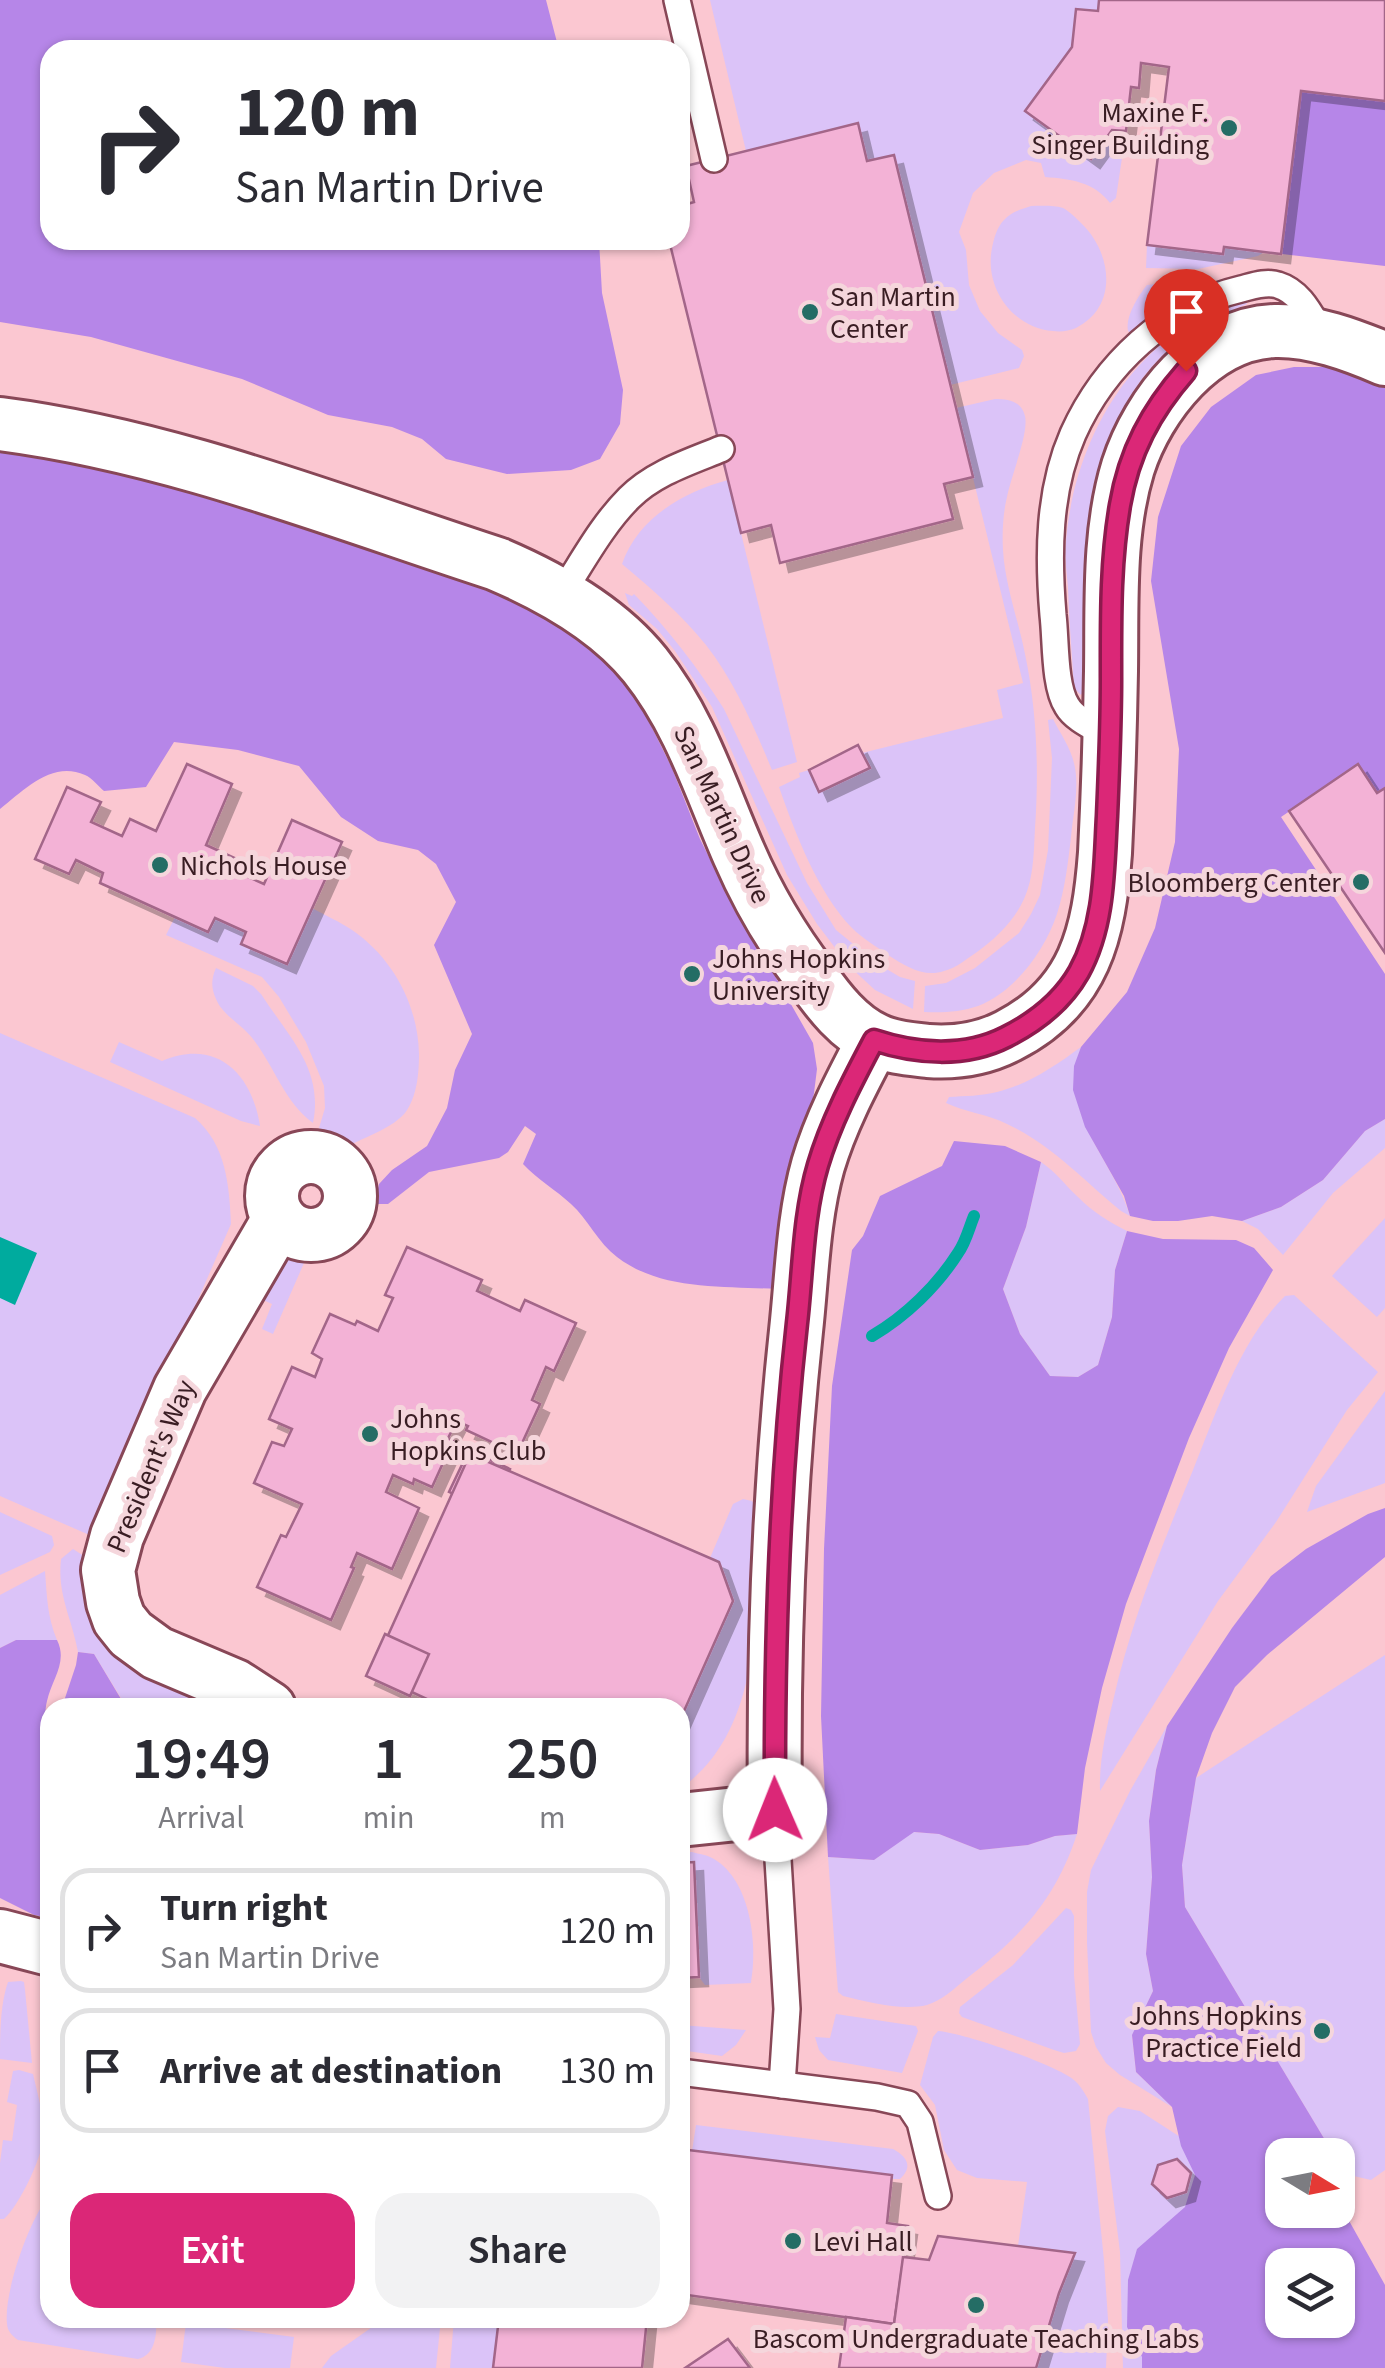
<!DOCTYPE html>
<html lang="en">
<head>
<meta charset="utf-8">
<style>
	body { margin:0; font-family:"Source Sans 3",sans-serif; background:#f2f2f3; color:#2b2b33; height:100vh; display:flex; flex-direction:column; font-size:38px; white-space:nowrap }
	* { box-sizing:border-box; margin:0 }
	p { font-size:32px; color:#7c7c81 }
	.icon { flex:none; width:55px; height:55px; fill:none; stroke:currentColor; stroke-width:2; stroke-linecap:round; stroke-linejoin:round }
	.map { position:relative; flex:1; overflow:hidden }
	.side { position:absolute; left:40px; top:1698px; width:650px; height:630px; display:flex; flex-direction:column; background:#fff; border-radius:30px; box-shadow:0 2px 8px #0004 }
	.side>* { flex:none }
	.top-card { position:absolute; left:40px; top:40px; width:650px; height:210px; border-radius:30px; box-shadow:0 2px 8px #0004; background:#fff; color:#2b2b33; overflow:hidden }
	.needle { width:65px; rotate:100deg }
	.tools { position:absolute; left:1265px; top:2138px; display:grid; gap:20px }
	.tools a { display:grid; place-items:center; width:90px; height:90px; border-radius:20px; background:#fff; box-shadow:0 2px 8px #0004; font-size:50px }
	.pin { position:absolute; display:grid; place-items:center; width:85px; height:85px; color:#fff; margin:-102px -42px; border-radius:50% 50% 50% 0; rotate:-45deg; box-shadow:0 0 10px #0007 }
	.pin .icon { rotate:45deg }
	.me { position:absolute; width:110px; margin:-55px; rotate:359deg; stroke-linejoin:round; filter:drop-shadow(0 0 8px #0008) }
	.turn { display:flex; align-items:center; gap:35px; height:210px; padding:0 30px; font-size:45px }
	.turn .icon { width:130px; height:130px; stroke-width:2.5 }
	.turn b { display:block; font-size:70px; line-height:85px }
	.eta { display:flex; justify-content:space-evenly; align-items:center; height:170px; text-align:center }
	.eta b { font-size:60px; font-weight:600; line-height:70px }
	.primary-button { display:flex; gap:20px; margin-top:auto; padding:20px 30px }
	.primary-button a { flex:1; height:115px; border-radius:30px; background:#db2777; color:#fff; font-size:40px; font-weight:600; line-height:115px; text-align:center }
	.primary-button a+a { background:#f2f2f3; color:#2b2b33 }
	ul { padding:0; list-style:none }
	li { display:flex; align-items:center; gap:30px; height:125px; margin:0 20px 15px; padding:0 10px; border:5px solid #e1e1e2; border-radius:30px }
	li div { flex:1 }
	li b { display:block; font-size:38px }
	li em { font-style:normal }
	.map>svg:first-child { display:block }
</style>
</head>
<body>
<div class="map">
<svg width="1385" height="2368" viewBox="0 0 1385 2368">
	<defs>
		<filter id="shadow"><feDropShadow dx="9" dy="9" stdDeviation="0" flood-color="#0004"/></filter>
	</defs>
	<rect width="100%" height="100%" fill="#f5d6dc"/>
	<path fill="#fbc7d1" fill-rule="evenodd" d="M0,0H1385V2368H0ZM50,50H680V240H50ZM50,1708H680V2318H50ZM1282,2155H1338V2210H1282ZM1282,2265H1338V2320H1282Z"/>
	<g fill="#dbc3f8">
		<path d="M710,0H1099L1098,11L1077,9L1072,47L1026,112L1091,159L1112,130L1126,131L1116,198L1110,203C1094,182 1071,179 1045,177L1041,163L1026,160L994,173L973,193L959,232L966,250L969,285L980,311L998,333L1022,350L1024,356L1019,368L950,385L894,155L867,161L858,124L746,151Z"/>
		<path d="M1031,206C1041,206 1053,205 1063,208C1069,211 1076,218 1081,223C1111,251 1120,306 1076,328C1069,331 1061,332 1053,331C1013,328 984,288 992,248C994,238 997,227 1004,220C1011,212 1022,209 1031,206Z"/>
		<path d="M1147,245L1222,254L1224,247L1264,252L1258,256L1198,269L1146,268Z"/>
		<path d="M1167,283L1181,290L1182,295L1131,333L1128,331C1125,317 1138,296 1147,285Z"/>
		<path d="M1246,302L1247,304C1229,312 1209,320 1192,331C1074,413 1087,565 1084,691L1081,695L1074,688C1072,655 1069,621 1068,588C1067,573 1064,557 1066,542C1074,437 1137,327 1246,302Z"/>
		<path d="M995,399C1009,399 1021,401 1025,416C1029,433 1011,476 1007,497C1003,513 1002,533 1003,550C1005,585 1018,619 1025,654C1037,711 1039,770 1035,828C1034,846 1034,863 1030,881C1023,912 1002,934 977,952C966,959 957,968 944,971C924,978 905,966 888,955C876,946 863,939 852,928C818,893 795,833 779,787L800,777L799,773L809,770L820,792L869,769L862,753L1003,718L997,690L1023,683L956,408Z"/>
		<path d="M728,480L797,762L772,770C754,727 735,682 706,645C682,615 652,589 622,564C638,518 683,492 728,480Z"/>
		<path d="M625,593L632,596L634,594C668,629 698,668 724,709L807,883L836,930L878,964L900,977L915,981L913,1009L875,990L849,966L817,924L787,875L712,707L675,651L657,629L629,605Z"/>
		<path d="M1053,719C1061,735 1072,749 1075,768C1079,790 1073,815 1071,837C1068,863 1065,889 1057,914C1045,950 1015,992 978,1006C961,1012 942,1013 924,1012L925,986L946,983L975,968L1019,933L1031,914L1040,895L1048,850L1052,758L1048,720Z"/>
		<path d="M312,908C325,915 340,922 352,930C393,958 418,1005 419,1054C419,1074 417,1097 405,1113C393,1127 369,1136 352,1144L319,1128L325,1108L324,1086L306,1042L279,997L262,977L166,935L175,917L208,932L215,918L246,932L242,944L286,964Z"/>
		<path d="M216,968L253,986L261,994C288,1036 324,1069 313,1123C285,1103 274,1066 253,1039C242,1024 223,1016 216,999C211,988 211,979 216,968Z"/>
		<path d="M0,1033L195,1118C226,1145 229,1184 231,1224L94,1537L0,1496Z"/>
		<path d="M119,1042L162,1061C216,1038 252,1073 260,1126L241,1121L110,1062Z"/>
		<path d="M1081,1047C1057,1114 1112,1156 1130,1216L1121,1211C1083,1180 1052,1145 1007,1124C987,1114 965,1112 946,1103L949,1097C964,1096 982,1096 997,1092C1029,1084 1055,1066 1081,1047Z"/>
		<path d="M1385,1119V1148L1333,1193L1283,1255L1258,1229L1242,1221L1281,1207L1323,1180L1365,1131Z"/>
		<path d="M1041,1162C1056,1172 1065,1185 1078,1197C1093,1212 1109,1222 1127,1231L1115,1270L1112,1317L1098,1365L1078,1377L1050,1376L1020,1334L1003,1289L1026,1227Z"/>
		<path d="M1385,1218V1308L1377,1317L1332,1276Z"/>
		<path d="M307,1256L273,1334L262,1329L272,1304L261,1299L283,1259Z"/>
		<path d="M1294,1295L1378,1372L1347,1410L1276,1522L1218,1601L1100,1791C1099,1761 1106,1730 1113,1701C1131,1621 1162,1546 1193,1470C1216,1413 1240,1340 1285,1296Z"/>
		<path d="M1385,1391V1483L1307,1512L1316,1486Z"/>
		<path d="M743,1499L752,1501L757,1509L749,1670C739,1718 721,1760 680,1789V1720L733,1601L719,1563L710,1558L733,1504Z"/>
		<path d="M0,1512L52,1536L54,1545L50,1552L0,1575Z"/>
		<path d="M73,1549L87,1558L82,1577L87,1611L96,1631L114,1652L224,1707H124L121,1698L94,1654L78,1652C72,1618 57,1595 61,1559Z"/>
		<path d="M45,1571C47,1596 47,1616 57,1640H16L0,1648V1595Z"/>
		<path d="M1385,1655V2170L1371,2180L1345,2174L1338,2161V2155H1334L1185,1907L1182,1865L1196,1778Z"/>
		<path d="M1167,1726L1156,1770L1149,1821L1152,1877L1146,1954L1153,1991L1132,2036L1136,2072L1172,2107L1120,2075L1106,2063L1096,2047L1091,2032L1087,1943V1892L1091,1870L1130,1791Z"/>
		<path d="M913,1832L939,1834L980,1850L1028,1845L1055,1836L1077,1834C1055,1901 1020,1937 966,1979C955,1988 941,2001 927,2005C902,2011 868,2002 843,1996L838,1992L828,1857L874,1860Z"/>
		<path d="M692,1852C699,1854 708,1855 714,1859C751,1881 758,1945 751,1983L705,1985L699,1977L694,1863H680V1853Z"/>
		<path d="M1066,1908L1071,1910L1074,1916V1975L1080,2044L1076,2051L1064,2053L1054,2050L962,2017L959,2013L960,2007L1013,1965Z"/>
		<path d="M21,1981L24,1982L25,1990L32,2063L0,2059C0,2035 0,2005 8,1982Z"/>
		<path d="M836,2014L916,2026L918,2031L902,2073L828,2060L819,2050L815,2037L830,2038Z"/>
		<path d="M680,2025L746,2030L736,2045L722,2056L680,2050Z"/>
		<path d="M938,2031C964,2033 1054,2064 1074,2080C1080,2085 1084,2092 1088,2099L1104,2261L1108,2319L1106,2368H1036L1018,2246L1027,2182L977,2178L957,2170L944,2150L935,2105L920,2085L933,2037Z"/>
		<path d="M19,2070L33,2074C37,2092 43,2112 44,2131C45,2152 20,2205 4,2219H0V2163L3,2140L12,2141L17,2105L7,2102L13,2071Z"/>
		<path d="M1118,2107L1140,2111L1191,2144L1282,2265V2320L1375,2368H1123L1120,2252L1105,2131L1108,2116Z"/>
		<path d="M696,2125L893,2149C906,2156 914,2166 900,2179H891V2175L692,2151Z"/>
		<path d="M50,2195V2318H156C157,2333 156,2355 138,2359L18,2340C13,2336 11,2335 8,2329C0,2301 30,2216 50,2195Z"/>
		<path d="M385,2318H441L436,2368H322L331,2356Z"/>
		<path d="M454,2318H499L493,2368H450Z"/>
		<path d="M186,2323L294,2337L290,2368H225L181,2362Z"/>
	</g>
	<g fill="#b686e8" fill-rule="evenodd">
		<path d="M0,0H546L559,50H50V240H599L602,293L623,390L620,424L600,459L571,470L507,474L446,459L422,439L392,427L328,415L242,379L91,337L0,322Z"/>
		<path d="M1301,91L1385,101V266L1282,254Z"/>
		<path d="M1294,367H1335L1385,388V788L1377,793L1358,765L1281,817L1385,974V1119L1365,1131L1323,1180L1281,1207L1242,1221L1212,1216L1178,1221H1153L1130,1216L1124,1196L1085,1127L1073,1090L1074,1066L1081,1047L1127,992L1155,928L1175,842L1179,749L1151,581L1158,517L1181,446L1211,407L1256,375Z"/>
		<path d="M0,451L103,468L475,577L561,624L603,653L630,683L672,768L700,839L722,883L813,1043L817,1069L814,1093L777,1289C725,1286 661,1291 617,1257C598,1243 588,1219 571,1204C556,1190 538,1180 523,1164L536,1134L525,1126L508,1152L499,1158L429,1172L388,1204H374L379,1184L392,1170L427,1146L447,1108L455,1070L472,1034L434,945L456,902L436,864L418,850L378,841L341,817L299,766L238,750L174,742L146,787L104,791C98,786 92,778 85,775C52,760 24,790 0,809Z"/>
		<path d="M954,1141L1005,1146L1041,1162L1026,1227L1003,1289L1020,1334L1050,1376L1078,1377L1098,1365L1112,1317L1115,1270L1127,1231L1163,1239L1236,1240L1254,1248L1273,1270L1229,1348L1189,1438L1126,1604L1102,1688L1085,1768L1077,1834L1055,1836L1028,1845L980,1850L939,1834L914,1832L874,1860L828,1857L821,1716L824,1549L832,1386L852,1250L863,1236L880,1196L942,1166Z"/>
		<path d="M1385,1508V1557L1267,1655L1235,1687L1212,1733L1196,1778L1182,1865L1185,1907L1334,2155H1282V2210H1338V2201L1385,2285V2368H1142V2357L1127,2327L1128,2280L1137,2249L1185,2207L1195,2175L1181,2146L1172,2107L1136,2072L1132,2035L1153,1991L1146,1954L1152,1877L1149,1821L1156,1770L1167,1726L1232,1628L1271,1576L1306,1549L1368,1514ZM1282,2265H1338V2320H1282Z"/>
		<path d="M16,1640H57C68,1662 52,1679 47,1701C43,1717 47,1733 50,1749V1918L34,1915L0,1898V1648Z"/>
		<path d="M78,1652L94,1654L121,1699L124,1707H62L76,1665Z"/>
	</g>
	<path fill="#00ab9e" d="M0,1237L37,1253L15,1305L0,1298Z"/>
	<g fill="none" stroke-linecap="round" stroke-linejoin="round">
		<path stroke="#00ab9e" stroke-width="12" d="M872,1336C906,1316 937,1286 958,1253C966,1242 969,1228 974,1216"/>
	</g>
	<g fill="#f3b2d6" stroke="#a36689" stroke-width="2.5" filter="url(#shadow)">
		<path d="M1099,0H1385V101L1301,91L1281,254L1224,247L1223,254L1147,245L1169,67L1141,63L1139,88L1131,87L1126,131L1112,130L1091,159L1025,111L1072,47L1076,9L1098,11Z"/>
		<path d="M858,123L867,161L894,155L973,477L944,484L953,519L780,563L771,525L741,533L669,240H680V206L694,202L686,166Z"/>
		<path d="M858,745L870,768L819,792L809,770Z"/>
		<path d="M187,764L232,784L206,845L237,859L232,870L264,884L292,820L342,842L287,964L241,944L246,932L215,918L208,932L100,883L103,873L76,860L69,874L35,859L67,787L101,802L91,822L122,836L130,819L156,831Z"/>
		<path d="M1358,764L1377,793L1385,788V953L1289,811Z"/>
		<path d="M407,1247L482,1280L477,1291L520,1311L525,1300L576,1323L554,1371L546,1367L532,1400L540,1404L517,1454L466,1430L468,1426L457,1421L448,1438L453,1441L432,1487L414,1479L413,1484L393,1475L386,1492L419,1508L392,1569L357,1553L351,1567L354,1568L331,1620L257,1587L281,1535L286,1537L302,1504L254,1483L272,1442L284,1446L292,1429L269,1419L292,1367L315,1377L322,1359L312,1353L330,1314L355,1325L357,1321L378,1331L393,1298L385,1295Z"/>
		<path d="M469,1450L510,1469L491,1511L449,1492Z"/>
		<path d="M470,1454L719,1562L733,1601L680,1720V1708H446L371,1673Z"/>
		<path d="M385,1634L429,1654L410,1696L366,1676Z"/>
		<path d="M694,1862L699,1977L680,1978V1863Z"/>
		<path d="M680,2149L892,2175L887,2223L908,2226L894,2324L680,2294Z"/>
		<path d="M1177,2159L1191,2173L1186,2192L1167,2198L1152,2184L1158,2165Z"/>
		<path d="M938,2236L1075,2253L1059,2293L1036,2368H839L846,2317L894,2324L903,2257L929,2260Z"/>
		<path d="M499,2318H647L642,2368H493Z"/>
		<path d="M728,2339L750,2368H685Z"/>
	</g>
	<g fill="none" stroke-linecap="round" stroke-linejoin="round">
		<g stroke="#884757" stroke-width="30">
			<g id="service">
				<path d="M677,0L714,159"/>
				<path d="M560,596C582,563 601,526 629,498C654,473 689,462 721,449"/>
				<path d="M1110,737C1096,728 1075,720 1067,706C1054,686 1056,640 1053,615C1048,555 1048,491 1073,434C1104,365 1165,307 1241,289C1253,286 1266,281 1278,285C1301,292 1311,316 1323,335"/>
				<path d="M775,1810L787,2009L782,2085"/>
				<path d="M680,2072L877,2097L908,2104L920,2122L938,2196"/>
			</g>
		</g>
		<g stroke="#884757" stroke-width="58">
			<g id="minor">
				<path d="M0,424C171,446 334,511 497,564C551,587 608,619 645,665C690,721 711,790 739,854C758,898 783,940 812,978C829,1002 849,1028 876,1040C892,1048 911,1049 928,1051C956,1053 983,1049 1008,1036C1085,997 1099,933 1105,853C1108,792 1110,732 1111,671C1112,604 1108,532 1128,467C1148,405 1204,333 1275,331C1312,330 1352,345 1385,359"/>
				<circle cx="311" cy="1196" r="39"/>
				<path d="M269,1708L235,1686L157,1653L131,1634L119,1619L113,1602L108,1570L117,1536L180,1389L279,1219"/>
				<path d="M680,1820L775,1810C773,1650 779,1490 796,1331C802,1276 803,1218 818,1165C831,1121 853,1080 874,1040"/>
				<path d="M0,1936L50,1949"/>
			</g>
		</g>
		<use href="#service" stroke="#fff" stroke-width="25"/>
		<use href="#minor" stroke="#fff" stroke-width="52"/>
	</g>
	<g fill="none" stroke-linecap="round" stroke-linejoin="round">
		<g stroke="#8e194d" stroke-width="25">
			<path id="route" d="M775,1810C774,1647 779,1485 797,1323C803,1271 803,1215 818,1165C831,1121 853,1080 874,1040C916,1054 965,1058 1006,1037C1036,1022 1062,1002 1079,972C1105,925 1104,868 1107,816C1109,771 1111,725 1111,679C1111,621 1110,563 1120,505C1129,452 1151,411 1186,371"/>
		</g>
		<use href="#route" stroke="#db2777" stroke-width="18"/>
	</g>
	<g fill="#246d65" stroke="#f5d6dc" stroke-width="4">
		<circle cx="1229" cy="128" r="10"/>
		<circle cx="810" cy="312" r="10"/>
		<circle cx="160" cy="865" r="10"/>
		<circle cx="1361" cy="882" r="10"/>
		<circle cx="692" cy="974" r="10"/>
		<circle cx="370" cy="1434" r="10"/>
		<circle cx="1322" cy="2031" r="10"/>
		<circle cx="793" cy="2241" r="10"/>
		<circle cx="976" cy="2305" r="10"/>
	</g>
	<g text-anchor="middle" stroke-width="10" stroke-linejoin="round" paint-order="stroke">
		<g font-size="28" fill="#391d23" stroke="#f5d6dc" text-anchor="start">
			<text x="1209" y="122" text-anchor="end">Maxine F.<tspan x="1209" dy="32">Singer Building</tspan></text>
			<text x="830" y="306">San Martin<tspan x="830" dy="32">Center</tspan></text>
			<text x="180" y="875">Nichols House</text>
			<text x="1341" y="892" text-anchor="end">Bloomberg Center</text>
			<text x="712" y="968">Johns Hopkins<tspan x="712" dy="32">University</tspan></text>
			<text x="390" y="1428">Johns<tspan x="390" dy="32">Hopkins Club</tspan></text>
			<text x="1302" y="2025" text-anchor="end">Johns Hopkins<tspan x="1302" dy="32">Practice Field</tspan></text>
			<text x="813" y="2251">Levi Hall</text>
			<text x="976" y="2348" text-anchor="middle">Bascom Undergraduate Teaching Labs</text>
		</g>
		<g font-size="28" fill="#391d23" stroke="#f5d6dc">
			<text transform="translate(723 814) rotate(65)" y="10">San Martin Drive</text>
			<text transform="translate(150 1466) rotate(-67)" y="10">President's Way</text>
		</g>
	</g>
</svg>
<div class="tools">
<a><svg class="needle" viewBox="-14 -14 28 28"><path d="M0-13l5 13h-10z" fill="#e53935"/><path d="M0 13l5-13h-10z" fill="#7c7c81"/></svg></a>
<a><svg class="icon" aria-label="layers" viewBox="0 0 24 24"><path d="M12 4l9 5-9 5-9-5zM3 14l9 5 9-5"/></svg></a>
</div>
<div class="pin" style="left:1186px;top:371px;background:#d93025"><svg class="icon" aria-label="arrive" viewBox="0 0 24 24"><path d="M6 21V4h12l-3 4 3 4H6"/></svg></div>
<svg class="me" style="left:775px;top:1810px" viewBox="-20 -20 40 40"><circle r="19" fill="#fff"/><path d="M0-13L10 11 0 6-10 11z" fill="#db2777"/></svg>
<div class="top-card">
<div class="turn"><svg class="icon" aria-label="right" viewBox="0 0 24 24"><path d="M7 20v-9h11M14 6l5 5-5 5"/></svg><div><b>120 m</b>San Martin Drive</div></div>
</div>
<section class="side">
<div class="eta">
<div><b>19:49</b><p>Arrival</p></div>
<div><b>1</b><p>min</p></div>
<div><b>250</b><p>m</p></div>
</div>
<ul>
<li><svg class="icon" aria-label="right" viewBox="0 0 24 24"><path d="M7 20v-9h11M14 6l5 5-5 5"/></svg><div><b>Turn right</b><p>San Martin Drive</p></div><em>120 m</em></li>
<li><svg class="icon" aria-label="arrive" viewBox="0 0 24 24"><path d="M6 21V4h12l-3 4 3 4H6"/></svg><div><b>Arrive at destination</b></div><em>130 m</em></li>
</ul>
<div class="primary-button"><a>Exit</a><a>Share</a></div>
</section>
</div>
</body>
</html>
